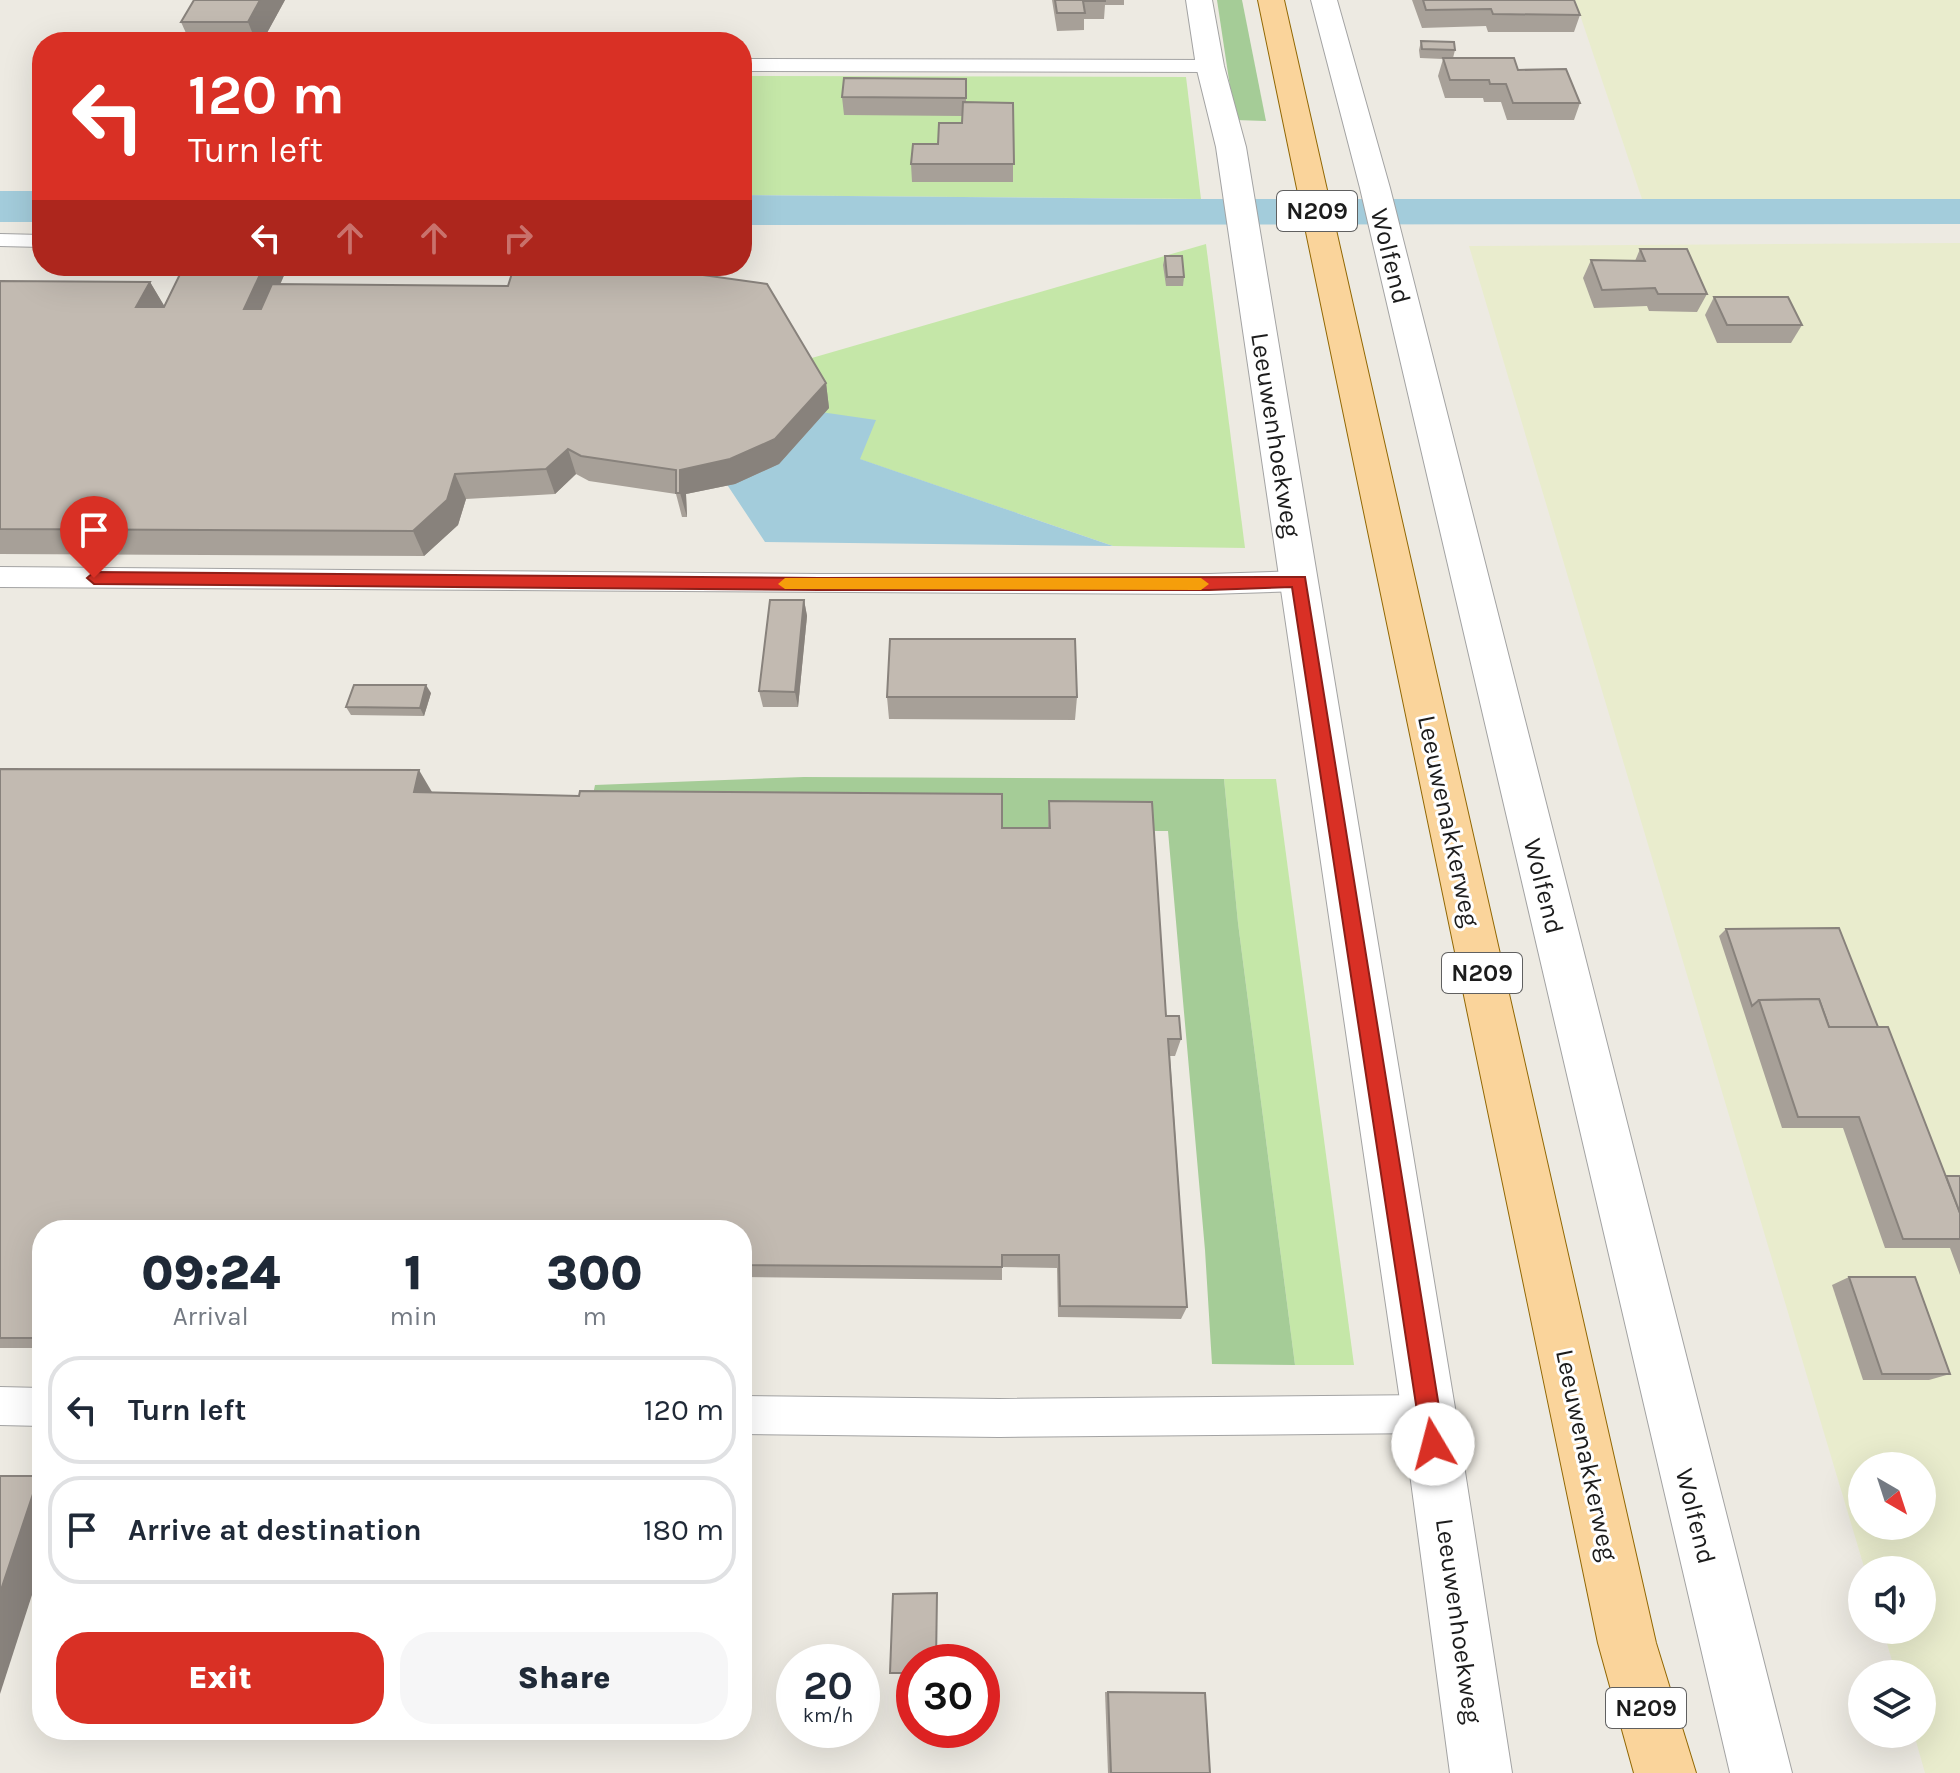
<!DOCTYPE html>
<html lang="en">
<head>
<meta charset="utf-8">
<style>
	body { margin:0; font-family:Karla,sans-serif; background:#f6f6f7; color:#1f2937; height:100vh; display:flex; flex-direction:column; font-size:30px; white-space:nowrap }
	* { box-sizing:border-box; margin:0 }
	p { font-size:26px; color:#747a83 }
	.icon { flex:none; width:44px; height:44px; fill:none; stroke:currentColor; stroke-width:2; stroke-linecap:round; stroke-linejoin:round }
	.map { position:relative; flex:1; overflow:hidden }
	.drawer { position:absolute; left:32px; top:1220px; width:720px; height:520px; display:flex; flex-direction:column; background:#fff; border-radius:32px; box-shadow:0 8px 32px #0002 }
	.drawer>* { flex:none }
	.guide { position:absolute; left:32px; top:32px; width:720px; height:244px; border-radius:32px; box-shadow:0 8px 32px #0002; background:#d93025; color:#fff; overflow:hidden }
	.needle { width:52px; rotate:141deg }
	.buttons { position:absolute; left:1848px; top:1452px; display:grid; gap:16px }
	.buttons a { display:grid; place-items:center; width:88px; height:88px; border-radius:50%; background:#fff; box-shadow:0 8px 32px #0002; font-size:40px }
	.speed { position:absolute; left:776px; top:1644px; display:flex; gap:16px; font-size:40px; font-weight:700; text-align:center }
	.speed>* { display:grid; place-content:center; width:104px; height:104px; border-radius:50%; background:#fff; box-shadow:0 8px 32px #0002; line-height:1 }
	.speed small { font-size:20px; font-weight:400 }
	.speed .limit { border:12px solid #d22; background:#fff; color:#111 }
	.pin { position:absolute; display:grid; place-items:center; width:68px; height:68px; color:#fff; margin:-82px -34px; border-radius:50% 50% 50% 0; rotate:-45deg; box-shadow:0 0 8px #0007 }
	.pin .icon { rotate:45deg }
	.me { position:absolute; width:88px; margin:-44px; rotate:352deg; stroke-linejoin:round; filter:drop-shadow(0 0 6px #0008) }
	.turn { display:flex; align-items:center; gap:28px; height:168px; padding:0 24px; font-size:36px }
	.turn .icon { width:104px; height:104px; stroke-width:2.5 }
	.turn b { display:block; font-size:56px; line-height:68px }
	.lanes { display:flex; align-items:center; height:76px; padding:0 24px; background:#0003; justify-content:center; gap:40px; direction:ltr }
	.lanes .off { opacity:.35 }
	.eta { display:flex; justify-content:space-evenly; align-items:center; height:136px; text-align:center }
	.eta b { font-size:48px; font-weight:800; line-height:56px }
	.cta { display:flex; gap:16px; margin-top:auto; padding:16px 24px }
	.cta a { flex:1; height:92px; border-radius:32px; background:#d93025; color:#fff; font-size:32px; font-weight:800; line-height:92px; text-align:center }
	.cta a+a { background:#f6f6f7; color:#1f2937 }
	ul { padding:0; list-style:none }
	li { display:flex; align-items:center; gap:24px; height:108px; margin:0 16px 12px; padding:0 8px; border:4px solid #e0e1e3; border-radius:32px }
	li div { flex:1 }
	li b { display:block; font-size:30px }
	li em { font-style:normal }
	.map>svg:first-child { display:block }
</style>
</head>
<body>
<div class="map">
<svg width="1960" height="1773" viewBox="0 0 1960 1773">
	<rect width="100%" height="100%" fill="#edeae2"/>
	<g fill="#e9eccd" fill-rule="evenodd">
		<path d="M1575,0H1960V199H1642Z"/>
		<path d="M1960,243V1773H1925L1914,1734H1922V1674H1896L1883,1630H1922V1570H1865L1469,246ZM1862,1466H1922V1526H1862Z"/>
	</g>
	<g fill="#c5e7a8">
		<path d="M742,76L1186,77L1201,199L742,195Z"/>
		<path d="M1206,244L1245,548L1113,546L859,459L800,409L798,362Z"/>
		<path d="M1224,779H1276L1354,1365H1295L1238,923Z"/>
	</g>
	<g fill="#a5cc97">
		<path d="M1217,0H1242L1266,121L1235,120Z"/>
		<path d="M804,777L1224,779L1238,923L1295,1365L1212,1364L1205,1250L1168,831L586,829L595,785Z"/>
	</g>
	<g fill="#a3ccdb">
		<rect x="0" y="191" width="42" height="31"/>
		<path d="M742,195L1169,199H1960V224L742,225Z"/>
		<path d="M800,409L876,420L860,459L1113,546L765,542L724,480Z"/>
	</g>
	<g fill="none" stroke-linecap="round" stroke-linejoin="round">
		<g stroke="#a3a3a3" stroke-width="2">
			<g id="lane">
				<path d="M742,59L1210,60L1219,66L1210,72L742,71Z"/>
				<path d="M0,234L42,235V247L0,246Z"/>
				<path d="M0,567L819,574H1209L1299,571L1308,574L1312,581L1308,588L1299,591L1209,594L0,587Z"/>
				<path d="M0,1387L42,1388V1426L0,1425Z"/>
				<path d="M1429,1395L1442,1401L1448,1414L1442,1427L1429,1433L999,1437L742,1434V1396L999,1399Z"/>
			</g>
		</g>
		<g stroke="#a3a3a3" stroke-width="2">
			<g id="street">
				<path d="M1186,0H1212L1224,66L1246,147L1456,1414L1512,1773H1450L1402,1414L1216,147L1196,66Z"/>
				<path d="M1311,0H1337L1390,188L1792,1773H1730L1360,188Z"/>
			</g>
		</g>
		<g stroke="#916703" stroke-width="2">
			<path id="primary" d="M1258,0H1284L1656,1643L1696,1773H1634L1598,1643Z"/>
		</g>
		<use href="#lane" fill="#fff" fill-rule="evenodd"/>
		<use href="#street" fill="#fff" fill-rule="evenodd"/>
		<use href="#primary" fill="#fad49b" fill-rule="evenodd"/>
	</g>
	<g fill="#a7a098">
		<path d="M194,0H285L262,42H190L181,22Z"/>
		<path d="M1052,0H1124V5H1105L1104,19H1084V30L1057,31Z"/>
		<path d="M1412,0H1574L1580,15L1574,32H1488L1486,26L1422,28Z"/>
		<path d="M1421,41L1455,50L1453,58L1518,70L1580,103L1574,120H1507L1501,102H1484L1483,98H1445L1438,76L1443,59L1420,58L1419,50Z"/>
		<path d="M966,79V103H1013V182H912L911,164L962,123V116L844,115L842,97Z"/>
		<path d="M1640,249L1707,294L1697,312L1649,311L1647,306L1594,308L1583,278L1591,260L1635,261Z"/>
		<path d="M1165,256L1184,277L1183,286H1166L1163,265Z"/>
		<path d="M184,266H281L285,273L280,285L508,286L674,271V266H709L708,276L826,383L829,408L779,464L735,484L686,494L687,517H682L676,494L589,481L576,474L555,494L466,499L458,525L424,556L0,554V281L150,282L164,306Z"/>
		<path d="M1714,297L1802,325L1791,343H1717L1705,315Z"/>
		<path d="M804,600L807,616L798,707H763L759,691Z"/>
		<path d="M431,693L424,716L351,715L346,707Z"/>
		<path d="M887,697H1077L1075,720L889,719Z"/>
		<path d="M0,769L432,792L1002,828H1048L1049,801L1166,1016L1181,1039L1175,1056H1170L1187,1307L1181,1319L1058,1317L1057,1268L1002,1267V1280L742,1277V1230H42V1348H0Z"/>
		<path d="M1726,929L1878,1027L1946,1176H1960V1275L1950,1248H1885L1843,1128H1782L1719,936Z"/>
		<path d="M1849,1277L1950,1374L1929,1380H1863L1832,1285Z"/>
		<path d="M1105,1692L1205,1693L1210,1773H1108Z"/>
	</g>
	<g fill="#88827c">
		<path d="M260,0H285L262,42H256L248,22Z"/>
		<path d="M264,266H281L285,273L258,334L244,309Z"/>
		<path d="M706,266H709L707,279L705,270Z"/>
		<path d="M150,282L165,307H136Z"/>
		<path d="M826,383L829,408L779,464L735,484L686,494L687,517L680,493V470Z"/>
		<path d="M568,449L576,474L555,494L546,469Z"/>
		<path d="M455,474L466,499L458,525L424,556L413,531Z"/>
		<path d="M804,600L807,616L798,707L795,692Z"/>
		<path d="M426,685L431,693L424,716L420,708Z"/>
		<path d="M419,770L432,792L427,813L414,792Z"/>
		<path d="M39,1476L42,1477V1564L0,1694V1593Z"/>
	</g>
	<g fill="#c2bab1" stroke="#88827c" stroke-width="2">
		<path d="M194,0H260L248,22H181Z"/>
		<path d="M1055,0H1105V1H1083L1085,13H1057Z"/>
		<path d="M1423,0H1574L1580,15L1493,14L1491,9L1426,10Z"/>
		<path d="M1421,41L1454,42L1455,50L1422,49Z"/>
		<path d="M1443,58H1514L1518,70L1566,69L1580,103H1513L1506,84H1490L1489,80H1450Z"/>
		<path d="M844,78L966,79V98L842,97Z"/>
		<path d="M963,102L1013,103L1014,164H911L913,144H938L939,123H962Z"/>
		<path d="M1640,249H1687L1707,294H1658L1655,288L1602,290L1591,260L1645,261Z"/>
		<path d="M1165,256H1182L1184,277H1167Z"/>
		<path d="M184,266H264L244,309H261L272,284L508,286L513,270L674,271L767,284L826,383L775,439L730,459L680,470V493H676V470L581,456L568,449L546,469L455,474L447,500L413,531L0,529V281L150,282L136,307H164Z"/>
		<path d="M674,266H706L705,270H673Z"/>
		<path d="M1714,297H1788L1802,325H1727Z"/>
		<path d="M770,600H804L795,692L759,691Z"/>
		<path d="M890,639H1075L1077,697H887Z"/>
		<path d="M354,685H426L420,708L346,707Z"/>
		<path d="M0,769L419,770L414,792L579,796L580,791L1002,794V828H1050L1049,801L1152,802L1166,1016H1179L1181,1039H1168L1187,1307L1060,1306L1059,1255H1002V1267L742,1265V1230H42V1338H0Z"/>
		<path d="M1839,928L1878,1027H1829L1819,999L1759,1000L1752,1006L1726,929Z"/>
		<path d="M1819,999L1829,1027H1888L1960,1213V1239H1903L1859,1117H1798L1759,1000Z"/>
		<path d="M1946,1176H1960V1213Z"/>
		<path d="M1849,1277H1915L1950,1374H1882Z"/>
		<path d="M0,1476H39L0,1593Z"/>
		<path d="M937,1593L936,1662H914V1673H890L893,1594Z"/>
		<path d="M1108,1692L1205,1693L1210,1773H1111Z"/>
	</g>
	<path fill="#d93025" stroke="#8d1f18" stroke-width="2" d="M94,572L819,578L1305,577L1445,1444L1441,1452L1433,1456L1425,1452L1422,1444L1292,587L1209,590H819L94,584L87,578Z"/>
	<path fill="#f59e0b" d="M785,578H1201L1209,584L1201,590L785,589L778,584Z"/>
	<g text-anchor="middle" stroke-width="6" stroke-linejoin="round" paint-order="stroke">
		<g fill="#fff" stroke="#606060" stroke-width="2">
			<rect x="1277" y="191" width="80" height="40" rx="6"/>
			<rect x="1442" y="953" width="80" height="40" rx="6"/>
			<rect x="1606" y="1688" width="80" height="40" rx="6"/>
		</g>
		<g font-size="24" font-weight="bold" fill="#1c1c1c">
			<text x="1317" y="219">N209</text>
			<text x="1482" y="981">N209</text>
			<text x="1646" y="1716">N209</text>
		</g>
		<g font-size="26" fill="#1c1c1c" stroke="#fff">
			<text transform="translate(1391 256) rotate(76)" y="9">Wolfend</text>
			<text transform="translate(1276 435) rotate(81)" y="9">Leeuwenhoekweg</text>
			<text transform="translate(1449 821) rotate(78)" y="9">Leeuwenakkerweg</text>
			<text transform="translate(1544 886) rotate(76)" y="9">Wolfend</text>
			<text transform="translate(1587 1455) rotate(78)" y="9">Leeuwenakkerweg</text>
			<text transform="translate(1696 1516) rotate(76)" y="9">Wolfend</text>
			<text transform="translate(1459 1621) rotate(82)" y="9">Leeuwenhoekweg</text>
		</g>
	</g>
</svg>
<div class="buttons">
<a><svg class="needle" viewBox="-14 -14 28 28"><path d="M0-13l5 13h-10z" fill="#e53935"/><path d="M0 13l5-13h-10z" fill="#747a83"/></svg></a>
<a><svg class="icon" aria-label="sound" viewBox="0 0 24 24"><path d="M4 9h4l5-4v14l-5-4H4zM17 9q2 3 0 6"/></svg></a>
<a><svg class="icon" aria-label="layers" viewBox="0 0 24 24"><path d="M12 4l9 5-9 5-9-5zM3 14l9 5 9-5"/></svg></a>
</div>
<div class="speed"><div>20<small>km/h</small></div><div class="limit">30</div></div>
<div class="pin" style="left:94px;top:578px;background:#d93025"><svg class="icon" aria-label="arrive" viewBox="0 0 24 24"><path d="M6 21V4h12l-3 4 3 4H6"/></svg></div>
<svg class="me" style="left:1433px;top:1444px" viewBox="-20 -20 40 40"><circle r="19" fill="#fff"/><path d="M0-13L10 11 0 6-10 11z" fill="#d93025"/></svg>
<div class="guide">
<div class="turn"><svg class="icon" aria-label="left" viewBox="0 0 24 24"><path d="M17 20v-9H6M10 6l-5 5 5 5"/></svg><div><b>120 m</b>Turn left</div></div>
<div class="lanes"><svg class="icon" aria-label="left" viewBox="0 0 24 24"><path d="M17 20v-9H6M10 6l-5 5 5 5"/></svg><svg class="icon off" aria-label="ahead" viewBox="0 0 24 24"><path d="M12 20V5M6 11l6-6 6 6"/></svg><svg class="icon off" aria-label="ahead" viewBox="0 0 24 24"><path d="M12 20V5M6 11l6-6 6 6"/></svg><svg class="icon off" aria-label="right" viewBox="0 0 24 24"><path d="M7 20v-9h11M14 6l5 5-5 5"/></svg></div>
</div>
<section class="drawer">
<div class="eta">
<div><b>09:24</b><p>Arrival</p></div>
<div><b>1</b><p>min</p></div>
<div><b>300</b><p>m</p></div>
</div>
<ul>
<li><svg class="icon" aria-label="left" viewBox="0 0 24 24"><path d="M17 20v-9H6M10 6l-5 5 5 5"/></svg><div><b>Turn left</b></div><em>120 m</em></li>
<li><svg class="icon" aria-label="arrive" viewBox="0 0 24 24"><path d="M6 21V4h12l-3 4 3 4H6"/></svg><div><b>Arrive at destination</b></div><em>180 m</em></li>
</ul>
<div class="cta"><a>Exit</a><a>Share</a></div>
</section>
</div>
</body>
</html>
